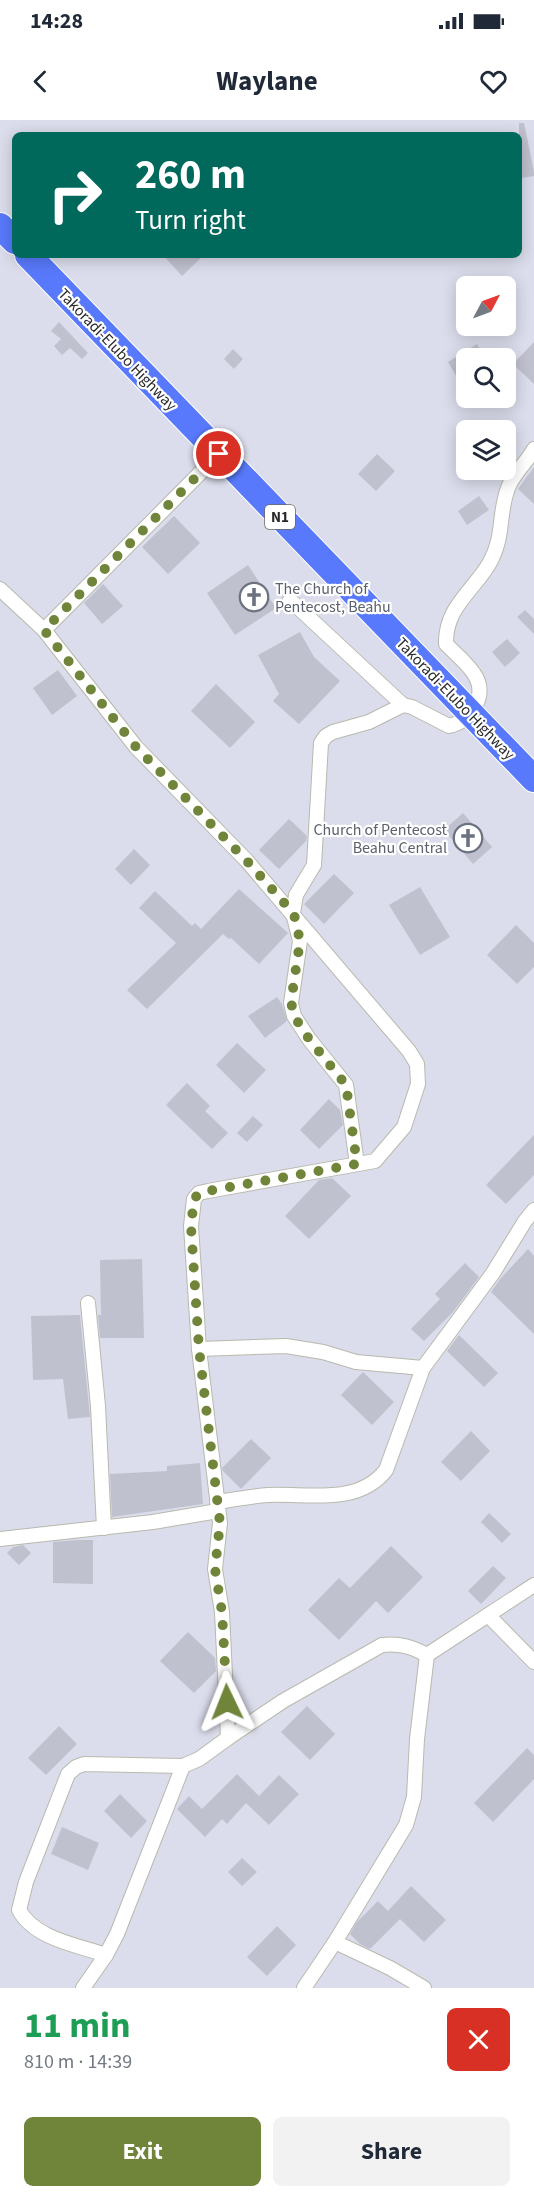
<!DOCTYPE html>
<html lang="en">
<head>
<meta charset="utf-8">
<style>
	body { margin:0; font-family:"Source Sans 3",sans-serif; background:#f2f2f3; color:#1f2937; height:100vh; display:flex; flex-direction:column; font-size:22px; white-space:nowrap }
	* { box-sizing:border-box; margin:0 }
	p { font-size:20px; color:#747a83 }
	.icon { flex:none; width:33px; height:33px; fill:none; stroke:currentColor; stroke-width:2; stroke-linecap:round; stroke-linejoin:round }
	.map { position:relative; height:1868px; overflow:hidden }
	.sheet { display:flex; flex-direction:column; background:#fff; flex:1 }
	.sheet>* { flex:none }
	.banner { position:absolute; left:12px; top:12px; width:510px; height:126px; border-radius:9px; box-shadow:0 3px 15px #0003; background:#00695c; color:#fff; overflow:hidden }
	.needle { width:39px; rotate:49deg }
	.tools { position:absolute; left:456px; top:156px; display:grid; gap:12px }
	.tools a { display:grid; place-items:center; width:60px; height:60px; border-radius:9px; background:#fff; box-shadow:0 3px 15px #0003; font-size:30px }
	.pin { position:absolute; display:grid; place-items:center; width:51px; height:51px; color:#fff; margin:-26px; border:3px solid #fff; border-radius:50%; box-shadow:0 2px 6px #0007 }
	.me { position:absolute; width:66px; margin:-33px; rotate:358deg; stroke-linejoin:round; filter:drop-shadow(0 0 4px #0008) }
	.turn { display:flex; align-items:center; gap:21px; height:126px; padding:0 24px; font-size:27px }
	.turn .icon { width:78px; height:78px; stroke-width:2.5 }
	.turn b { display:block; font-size:42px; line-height:51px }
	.round { display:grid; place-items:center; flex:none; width:63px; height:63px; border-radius:9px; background:#f2f2f3 }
	.headline { display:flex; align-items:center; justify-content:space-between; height:102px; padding:0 24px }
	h1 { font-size:36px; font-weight:700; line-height:45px; color:#1e9e55 }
	.primary-button { display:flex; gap:12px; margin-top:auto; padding:12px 24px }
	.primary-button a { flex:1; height:69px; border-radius:9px; background:#71853a; color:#fff; font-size:24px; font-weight:700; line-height:69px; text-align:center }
	.primary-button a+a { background:#f2f2f3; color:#1f2937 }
	.status { display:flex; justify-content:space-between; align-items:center; height:42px; padding:0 30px; background:#fff; direction:ltr }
	.status svg { height:16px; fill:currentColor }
	header { display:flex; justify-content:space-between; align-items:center; height:78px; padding:0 24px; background:#fff; font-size:27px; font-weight:700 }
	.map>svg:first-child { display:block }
</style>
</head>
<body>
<div class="status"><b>14:28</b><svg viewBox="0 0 49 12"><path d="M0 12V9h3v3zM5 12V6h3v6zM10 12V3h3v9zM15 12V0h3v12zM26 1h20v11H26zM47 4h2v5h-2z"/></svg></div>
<header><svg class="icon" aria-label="back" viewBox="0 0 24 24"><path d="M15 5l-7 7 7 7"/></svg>Waylane<svg class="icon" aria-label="heart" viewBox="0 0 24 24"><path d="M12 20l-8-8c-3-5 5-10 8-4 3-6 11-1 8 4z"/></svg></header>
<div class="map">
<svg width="534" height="1868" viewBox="0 0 534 1868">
	<rect width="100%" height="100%" fill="#dcddec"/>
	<g fill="#c0c1ce">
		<path d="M519,3H524L534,52V56L521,58L519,46Z"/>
		<path d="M163,135H204L182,156Z"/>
		<path d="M59,202L88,233L82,239L70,228L62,235L54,226L61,219L51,211Z"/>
		<path d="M534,222V264L513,244Z"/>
		<path d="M477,224L485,238H466V273L448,242Z"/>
		<path d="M233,229L243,239L234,249L224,239Z"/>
		<path d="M377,334L395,351L376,371L358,354Z"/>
		<path d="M534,347V384L518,369Z"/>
		<path d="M479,376L489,390L467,405L458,391Z"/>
		<path d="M174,396L200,423L168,454L142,427Z"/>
		<path d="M248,445L276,488L235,515L207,473Z"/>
		<path d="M103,464L123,486L102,504L84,483Z"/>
		<path d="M525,490L534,499V514L517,497Z"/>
		<path d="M300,512L314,537L340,561L299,604L273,581L279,574L258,535Z"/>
		<path d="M507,519L520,533L505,547L492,532Z"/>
		<path d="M58,550L77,576L52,595L33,568Z"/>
		<path d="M216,564L255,602L230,628L191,591Z"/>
		<path d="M463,693L492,727L473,744L444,710Z"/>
		<path d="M289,699L307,716L306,721L279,749L259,730Z"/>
		<path d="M134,729L150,745L131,765L115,749Z"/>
		<path d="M334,754L354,773L324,804L304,784Z"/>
		<path d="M420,767L450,817L420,835L389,785Z"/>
		<path d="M239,769L288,813L259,844L231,818L229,819L223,814L147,889L127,870L176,823L139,788L155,771L192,806L195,803L201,809Z"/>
		<path d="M516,805L534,823V847L517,864L487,835Z"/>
		<path d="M277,877L282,884L287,901L265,918L248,896Z"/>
		<path d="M237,923L266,950L244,973L216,945Z"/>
		<path d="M187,963L210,986L205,991L228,1013L212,1029L166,985Z"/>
		<path d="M329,979L340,990L343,1005L319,1029L300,1010Z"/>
		<path d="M253,996L263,1005L247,1022L237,1013Z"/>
		<path d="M534,1015V1055L506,1084L486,1065Z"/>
		<path d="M332,1058L351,1076L309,1119L285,1096L319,1060Z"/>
		<path d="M528,1129L534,1136V1214L491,1172L501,1158Z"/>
		<path d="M142,1139L144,1218H100L98,1195H101L100,1140Z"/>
		<path d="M465,1143L479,1157L453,1192L424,1221L411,1209L440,1179L435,1174Z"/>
		<path d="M80,1195L90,1297L68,1299L63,1259L33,1260L31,1196Z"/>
		<path d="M459,1215L498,1253L484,1267L447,1231Z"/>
		<path d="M363,1252L394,1282L372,1305L341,1275Z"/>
		<path d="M471,1311L490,1331L461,1361L441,1342Z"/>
		<path d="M251,1319L271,1338L241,1369L223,1351L222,1348Z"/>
		<path d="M200,1343L203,1384L112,1397L110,1354L167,1351V1346Z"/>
		<path d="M489,1393L511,1414L502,1423L481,1402Z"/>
		<path d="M77,1420H93V1464L53,1463V1422Z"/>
		<path d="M23,1425L31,1433L19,1445L7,1433L13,1427Z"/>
		<path d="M391,1426L423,1457L388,1493L376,1481L339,1520L308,1490L339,1458L350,1468Z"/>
		<path d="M493,1446L506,1458L481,1484L468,1471Z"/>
		<path d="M188,1512L215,1538L216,1551L194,1573L160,1541Z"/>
		<path d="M307,1586L335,1614L310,1640L281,1612Z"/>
		<path d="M59,1606L77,1624L46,1655L28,1638Z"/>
		<path d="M527,1628L534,1635V1659L493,1702L474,1683Z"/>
		<path d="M237,1654L259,1676L279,1655L299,1674L269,1705L246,1683L227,1704L222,1699L205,1717L177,1689L189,1676L202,1689Z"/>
		<path d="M120,1674L147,1701L131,1718L104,1691Z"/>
		<path d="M62,1707L99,1723L88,1750L51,1734Z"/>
		<path d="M242,1738L257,1752L242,1766L228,1752Z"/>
		<path d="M411,1766L446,1800L424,1822L400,1799L370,1829L360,1824L350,1814L357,1802L378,1781L388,1791Z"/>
		<path d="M277,1806L296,1825L267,1856L247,1837Z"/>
	</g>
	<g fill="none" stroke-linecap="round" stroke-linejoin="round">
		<g stroke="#b7baac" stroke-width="16">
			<g id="street">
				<path d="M0,469L44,510L136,627L247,741L409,931L417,944L418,964L404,1007L375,1041L208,1071L199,1073L194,1079L191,1106L199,1229L220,1403L215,1449L222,1492L228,1618L199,1639L183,1646L84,1644L76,1647L68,1654L26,1762L19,1790C35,1819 77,1825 106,1835"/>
				<path d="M290,480L403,585"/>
				<path d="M44,510L219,334"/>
				<path d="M357,1044L346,965L309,919L294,896L291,883L300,821L293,793L296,775L314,745L321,623L326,616L333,612L369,602L403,585L412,587L449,606C459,604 470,597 475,587C490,559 465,544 446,524C445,488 472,472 489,444C505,416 498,394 508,368C513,354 527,342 534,329"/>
				<path d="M88,1183L98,1286L104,1408"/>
				<path d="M199,1229L286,1226L323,1232L356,1242L423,1248"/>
				<path d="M217,1382C234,1380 251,1376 268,1375C308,1373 358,1386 386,1350L423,1248L493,1153L525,1101L534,1090"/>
				<path d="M0,1419L153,1402L218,1391"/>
				<path d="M488,1495L534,1542"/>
				<path d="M228,1618L283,1581L382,1525C400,1523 412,1527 427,1535"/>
				<path d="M335,1822L390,1848L424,1868"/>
				<path d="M83,1868L106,1835L117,1814L183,1646"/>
				<path d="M304,1868L335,1822L406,1705L414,1677L417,1619L427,1535L534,1465"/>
			</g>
		</g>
		<g stroke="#fff" stroke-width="28">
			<g id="highway">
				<path d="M0,106L15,121"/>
				<path d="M28,135L534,659"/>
			</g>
		</g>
		<use href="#street" stroke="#fff" stroke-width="14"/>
		<use href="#highway" stroke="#5879fb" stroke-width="26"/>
	</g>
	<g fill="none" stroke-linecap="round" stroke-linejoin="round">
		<path stroke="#71853a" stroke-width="10" stroke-dasharray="0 18" d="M219,334L44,510L136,627L247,741L294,794L300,821L291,882L294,896L309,919L346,965L357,1044L208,1071L199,1073L194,1079L191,1106L199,1229L220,1403L215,1449L222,1492L227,1582"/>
	</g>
	<defs>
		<g id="church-ring" transform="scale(1.5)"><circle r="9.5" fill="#fff" stroke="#6b7280" stroke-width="1.5"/><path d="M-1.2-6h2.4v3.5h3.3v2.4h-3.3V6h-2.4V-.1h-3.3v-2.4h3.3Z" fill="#6b7280"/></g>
	</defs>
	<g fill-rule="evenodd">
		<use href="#church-ring" x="254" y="477"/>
		<use href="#church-ring" x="468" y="718"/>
	</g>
	<g text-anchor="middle" stroke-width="4.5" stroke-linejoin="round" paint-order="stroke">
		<rect fill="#fff" stroke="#6a6a6a" stroke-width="1.5" x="265" y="385" width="30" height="24" rx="4.5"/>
		<g font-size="15" font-weight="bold" fill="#2a2a2a">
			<text x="280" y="402">N1</text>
		</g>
		<g font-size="16" fill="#2a2a2a" stroke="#fff">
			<text transform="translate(118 229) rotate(46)" y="6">Takoradi-Elubo Highway</text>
			<text transform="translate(456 578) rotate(46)" y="6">Takoradi-Elubo Highway</text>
		</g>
		<g font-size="16" fill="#5b616d" stroke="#fff" text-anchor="start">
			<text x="275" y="474">The Church of<tspan x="275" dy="18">Pentecost, Beahu</tspan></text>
			<text x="447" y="715" text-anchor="end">Church of Pentecost<tspan x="447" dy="18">Beahu Central</tspan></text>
		</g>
	</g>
</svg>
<div class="tools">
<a><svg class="needle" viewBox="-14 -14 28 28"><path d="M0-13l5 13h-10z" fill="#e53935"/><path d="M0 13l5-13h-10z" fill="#747a83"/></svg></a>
<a><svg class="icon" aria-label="search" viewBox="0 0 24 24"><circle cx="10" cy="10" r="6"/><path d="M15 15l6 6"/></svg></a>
<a><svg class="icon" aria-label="layers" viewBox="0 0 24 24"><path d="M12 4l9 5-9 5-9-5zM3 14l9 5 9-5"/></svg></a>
</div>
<div class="pin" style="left:219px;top:334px;background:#d93025"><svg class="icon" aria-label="arrive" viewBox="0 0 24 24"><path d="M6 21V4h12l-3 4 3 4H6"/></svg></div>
<svg class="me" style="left:227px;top:1582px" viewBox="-20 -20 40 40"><path d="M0-17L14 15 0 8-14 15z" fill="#71853a" stroke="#fff" stroke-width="4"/></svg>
<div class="banner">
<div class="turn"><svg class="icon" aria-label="right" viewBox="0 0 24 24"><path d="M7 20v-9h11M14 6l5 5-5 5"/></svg><div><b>260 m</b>Turn right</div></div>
</div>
</div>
<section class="sheet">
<div class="headline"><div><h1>11 min</h1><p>810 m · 14:39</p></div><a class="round" style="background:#d93025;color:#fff"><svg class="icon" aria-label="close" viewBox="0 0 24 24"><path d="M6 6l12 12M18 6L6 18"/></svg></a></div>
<div class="primary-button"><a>Exit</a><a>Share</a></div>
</section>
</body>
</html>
